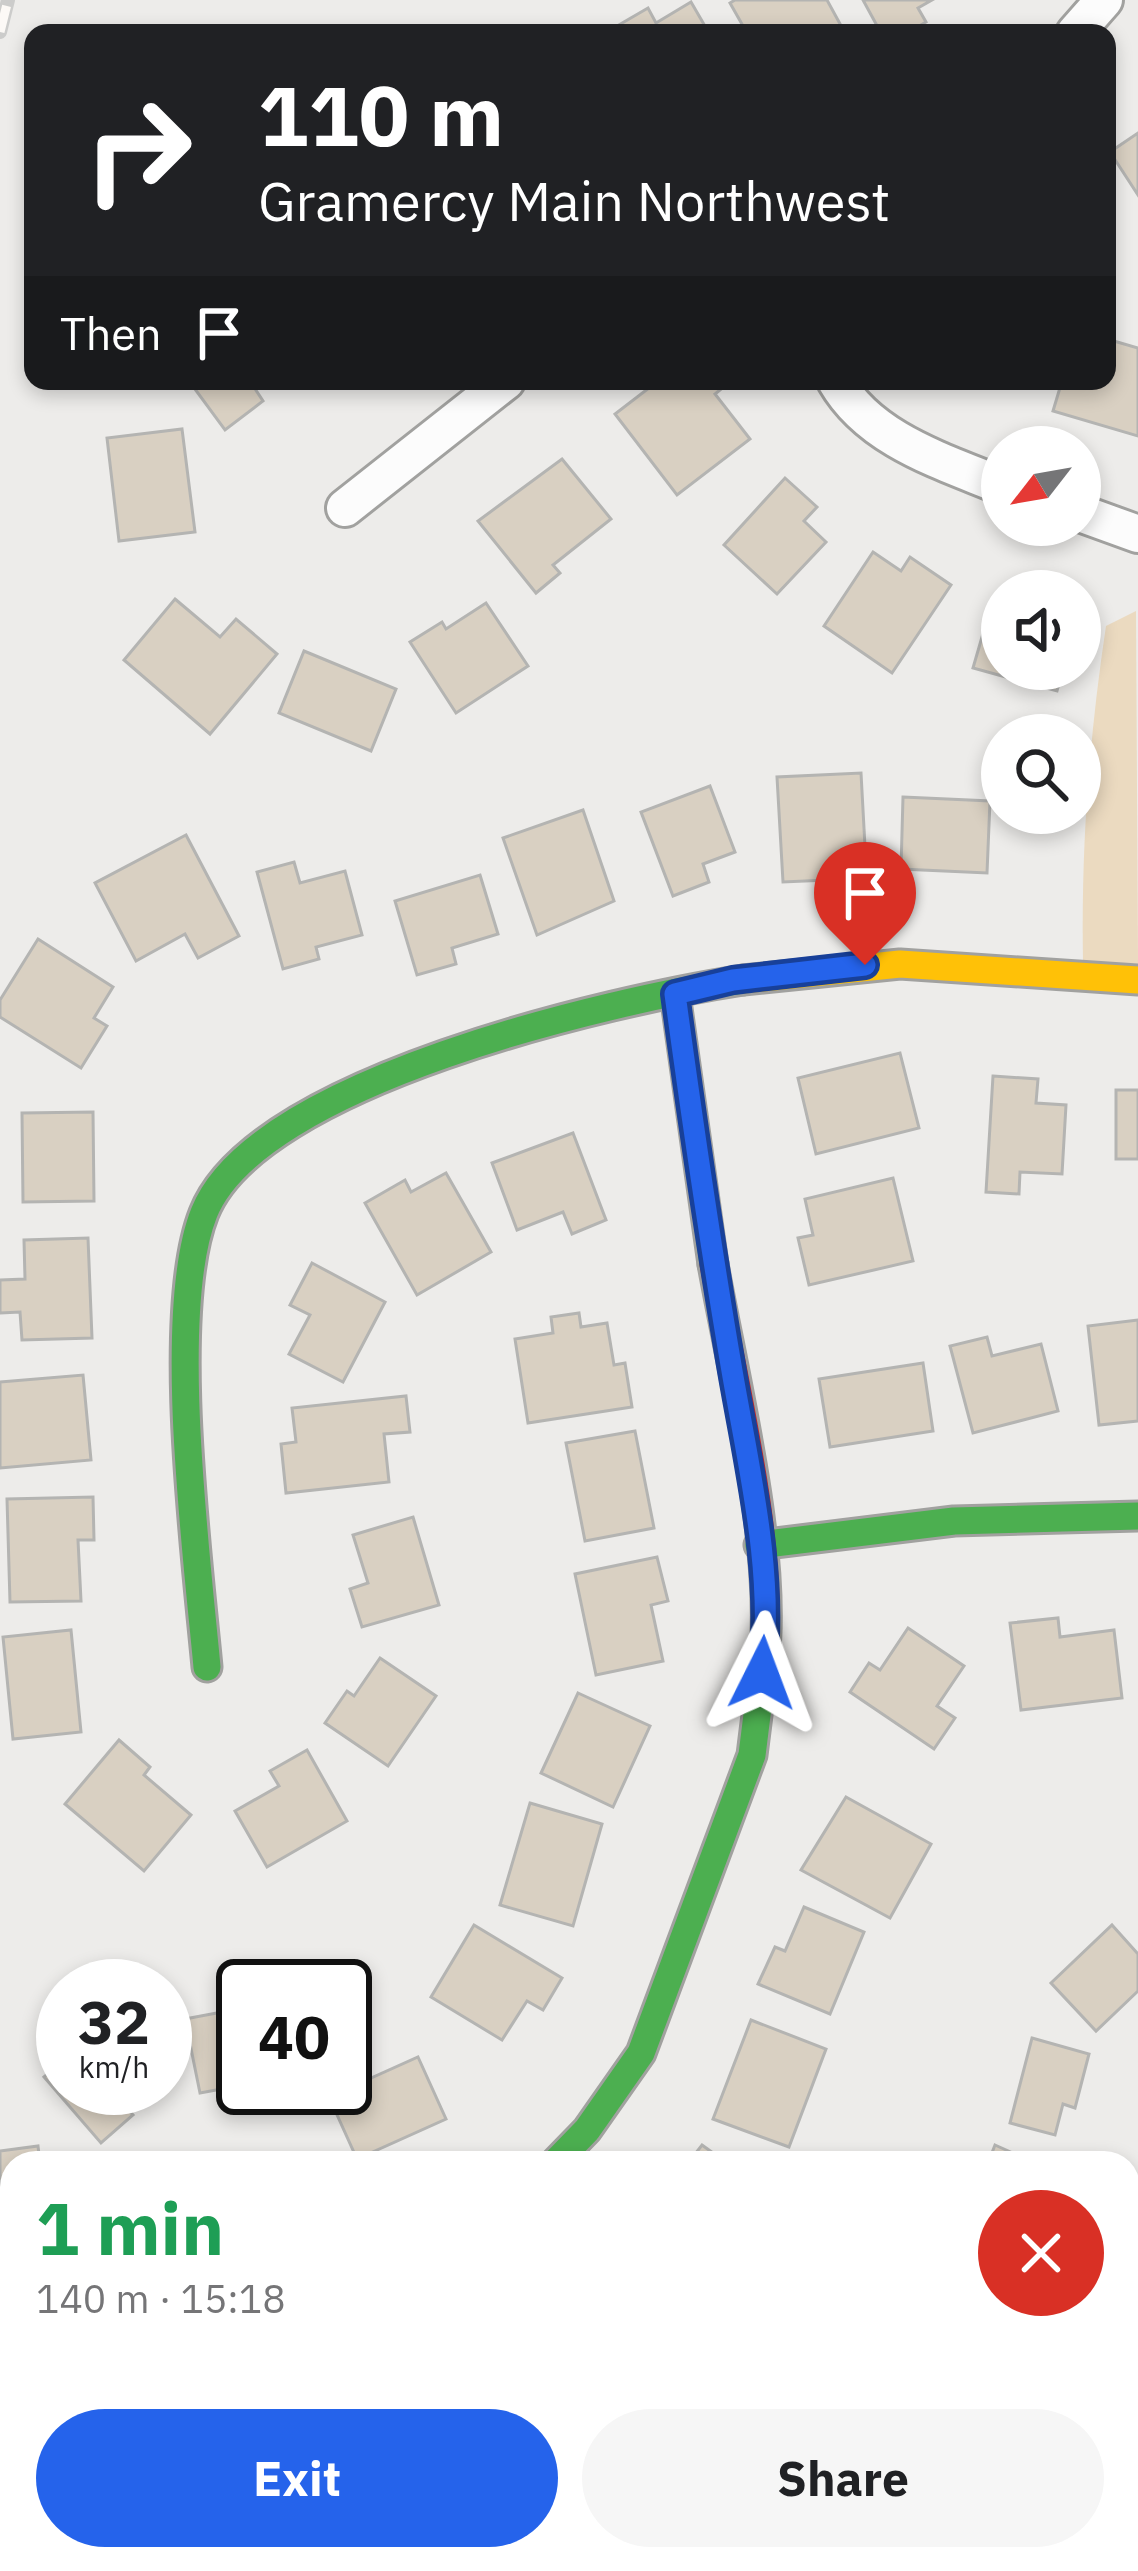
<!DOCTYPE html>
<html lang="en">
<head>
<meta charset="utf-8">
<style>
	body { margin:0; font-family:"IBM Plex Sans",sans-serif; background:#f6f6f6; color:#202124; height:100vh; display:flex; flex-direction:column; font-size:45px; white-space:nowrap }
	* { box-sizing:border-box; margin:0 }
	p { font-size:39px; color:#757577 }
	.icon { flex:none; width:66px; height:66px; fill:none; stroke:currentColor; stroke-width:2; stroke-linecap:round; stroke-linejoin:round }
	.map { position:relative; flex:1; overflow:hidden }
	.side { position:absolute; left:0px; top:2151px; width:1140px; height:420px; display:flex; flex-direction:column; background:#fff; border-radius:36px 36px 0 0; box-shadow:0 6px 18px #0003 }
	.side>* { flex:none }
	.guide { position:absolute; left:24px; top:24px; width:1092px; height:366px; border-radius:24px; box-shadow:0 6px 18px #0003; background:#202124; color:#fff; overflow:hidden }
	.needle { width:78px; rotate:239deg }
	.fabs { position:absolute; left:981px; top:426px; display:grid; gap:24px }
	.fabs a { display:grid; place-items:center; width:120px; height:120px; border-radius:50%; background:#fff; box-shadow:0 6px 18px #0003; font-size:60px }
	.speed { position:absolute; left:36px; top:1959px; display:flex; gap:24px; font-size:60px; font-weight:700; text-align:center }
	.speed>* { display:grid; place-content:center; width:156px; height:156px; border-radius:50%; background:#fff; box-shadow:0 6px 18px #0003; line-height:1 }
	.speed small { font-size:30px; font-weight:400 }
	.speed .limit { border:6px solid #111; border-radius:18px; background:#fff; color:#111 }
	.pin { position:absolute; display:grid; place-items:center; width:102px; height:102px; color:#fff; margin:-123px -51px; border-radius:50% 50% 50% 0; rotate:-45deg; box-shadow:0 0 12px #0007 }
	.pin .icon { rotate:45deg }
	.me { position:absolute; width:132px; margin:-66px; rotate:3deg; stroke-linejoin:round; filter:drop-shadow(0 0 9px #0008) }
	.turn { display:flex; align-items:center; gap:42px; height:252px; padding:0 36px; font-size:54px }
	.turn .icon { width:156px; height:156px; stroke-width:2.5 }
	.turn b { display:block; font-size:84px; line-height:102px }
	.then { display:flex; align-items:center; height:114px; padding:0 36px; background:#0003; gap:24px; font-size:45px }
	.round { display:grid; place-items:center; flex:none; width:126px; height:126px; border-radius:63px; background:#f6f6f6 }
	.headline { display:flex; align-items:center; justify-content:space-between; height:204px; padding:0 36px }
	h1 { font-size:72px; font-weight:700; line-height:90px; color:#1e9e55 }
	.cta { display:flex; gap:24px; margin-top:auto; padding:24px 36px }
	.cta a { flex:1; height:138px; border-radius:72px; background:#2563eb; color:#fff; font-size:48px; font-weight:700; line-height:138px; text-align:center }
	.cta a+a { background:#f6f6f6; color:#202124 }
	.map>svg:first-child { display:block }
</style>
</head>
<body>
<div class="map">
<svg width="1138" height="2571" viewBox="0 0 1138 2571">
	<rect width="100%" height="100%" fill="#edecea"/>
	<path fill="#ebdac0" d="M1136,611L1138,964L1083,961C1081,847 1089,739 1106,626Z"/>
	<g fill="#d9d0c2" stroke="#b4b4b2" stroke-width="3">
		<path d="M735,0H827L845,33H747L730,3Z"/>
		<path d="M863,0H932L918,8L926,22L907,33H881Z"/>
		<path d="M691,2L709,33H605L648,8L656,23Z"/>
		<path d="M1138,133V195L1110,152Z"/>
		<path d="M1107,339L1138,348V436L1053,411L1062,381H1107Z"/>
		<path d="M189,381H250L263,401L225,430Z"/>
		<path d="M658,381H731L715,394L750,439L677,495L615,414Z"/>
		<path d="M182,429L195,532L119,541L107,438Z"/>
		<path d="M562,459L611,519L553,565L560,573L536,593L478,521Z"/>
		<path d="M785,478L817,507L804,521L826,542L777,594L724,545Z"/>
		<path d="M873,552L901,571L910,557L951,585L892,673L824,626Z"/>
		<path d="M175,599L220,637L236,619L277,654L210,734L124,660Z"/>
		<path d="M993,599L1002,601V669H1063L1057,691L973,668Z"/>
		<path d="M486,603L528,666L456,713L410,642L442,622L446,629Z"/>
		<path d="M304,651L396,689L371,751L279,713Z"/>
		<path d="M861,773L866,865L826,867L827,880L783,882L777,777Z"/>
		<path d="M710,786L735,852L703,864L709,882L673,896L641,812Z"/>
		<path d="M903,797L990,801L987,873L901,869Z"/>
		<path d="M583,810L614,901L537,935L503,838Z"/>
		<path d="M186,835L239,936L198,958L185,934L136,961L95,883Z"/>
		<path d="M294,862L300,883L345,871L362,935L316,947L319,959L283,969L257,872Z"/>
		<path d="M480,875L498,934L452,948L456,964L417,975L395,901Z"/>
		<path d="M38,939L113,987L94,1018L107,1026L81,1068L0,1017V1000Z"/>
		<path d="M900,1053L919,1128L816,1154L798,1078Z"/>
		<path d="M993,1076L1038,1079L1036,1103L1066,1105L1062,1174L1020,1172L1019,1194L986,1192Z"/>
		<rect x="1116" y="1090" width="22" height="69"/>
		<path d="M93,1112L94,1201L23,1202L22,1113Z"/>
		<path d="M573,1133L606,1220L572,1234L563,1212L517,1230L492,1163Z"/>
		<path d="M446,1173L491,1252L417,1295L365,1203L405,1180L411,1192Z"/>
		<path d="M893,1178L913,1261L809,1285L798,1238L813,1235L805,1199Z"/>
		<path d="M88,1238L92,1338L22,1340L20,1312L0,1313V1280L25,1279L24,1240Z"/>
		<path d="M312,1263L385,1302L343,1382L289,1354L310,1315L290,1305Z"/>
		<path d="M579,1313L581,1327L607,1323L614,1365L625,1363L632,1407L528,1423L515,1339L553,1333L551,1317Z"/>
		<path d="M1138,1320V1421L1099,1425L1088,1326Z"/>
		<path d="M987,1337L992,1356L1041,1344L1058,1411L973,1433L950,1346Z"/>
		<path d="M923,1363L933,1431L830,1447L819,1379Z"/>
		<path d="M83,1375L91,1460L0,1468V1382Z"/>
		<path d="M406,1396L410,1432L384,1434L389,1482L286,1493L281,1444L296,1442L292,1408Z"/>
		<path d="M635,1431L654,1528L585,1541L566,1443Z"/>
		<path d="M93,1497L94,1540H78L81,1601L10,1602L7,1499Z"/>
		<path d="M413,1517L439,1605L362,1627L350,1589L368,1583L353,1535Z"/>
		<path d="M657,1557L668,1601L651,1605L663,1661L596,1675L575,1574Z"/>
		<path d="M1058,1618L1060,1637L1114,1630L1122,1698L1021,1710L1010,1623Z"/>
		<path d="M908,1628L964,1666L937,1706L955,1718L934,1749L850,1692L869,1663L880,1670Z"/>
		<path d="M71,1630L81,1732L13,1739L3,1637Z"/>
		<path d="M380,1658L436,1696L388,1766L325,1723L347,1691L354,1696Z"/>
		<path d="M578,1693L650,1726L613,1807L541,1773Z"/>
		<path d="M119,1740L150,1767L144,1775L191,1815L144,1871L65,1804Z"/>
		<path d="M307,1750L347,1821L267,1867L235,1811L279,1786L270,1771Z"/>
		<path d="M846,1797L931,1844L890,1918L801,1870Z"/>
		<path d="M530,1803L602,1824L573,1926L500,1905Z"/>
		<path d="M804,1907L864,1932L830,2014L758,1984L775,1947L785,1951Z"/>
		<path d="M474,1925L562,1978L543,2010L527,2001L502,2040L431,1997Z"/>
		<path d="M1112,1925L1138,1954V1991L1096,2031L1051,1983Z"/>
		<path d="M243,2008V2085L200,2093L185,2019Z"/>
		<path d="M751,2020L826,2049L789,2147L713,2119Z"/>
		<path d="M1032,2038L1089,2054L1075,2108L1063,2104L1055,2135L1010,2123Z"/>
		<path d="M418,2057L446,2119L357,2159L329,2097Z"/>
		<path d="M63,2061V2088H137L121,2102L133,2115L101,2143L44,2077Z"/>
		<path d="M702,2145L727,2163H688Z"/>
		<path d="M995,2145L1035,2163H988Z"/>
		<path d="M38,2146L40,2163H12V2257L0,2259V2151Z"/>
		<path d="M1128,2497L1138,2512V2541L1128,2548Z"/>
		<path d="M562,2559H647L653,2568L569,2571Z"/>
		<path d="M981,2559H1037L1046,2571H965Z"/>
	</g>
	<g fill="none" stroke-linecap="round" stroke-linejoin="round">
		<g stroke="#a1a19f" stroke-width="42">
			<g id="street">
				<path d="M1075,33L1104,0"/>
				<path d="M836,381C870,440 942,461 1002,486"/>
				<path d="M345,508L506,381"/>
				<path d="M1080,513L1138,534"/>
				<path d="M1128,2258L1138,2230"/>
				<path d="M786,2571L803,2559"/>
			</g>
		</g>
		<g stroke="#a1a19f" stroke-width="33">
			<g id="fast">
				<path d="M675,994L713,1264"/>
				<path d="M759,1545L954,1521L1138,1516"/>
				<path d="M207,1667C197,1557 165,1311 204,1213C256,1081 614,1000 743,980"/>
				<path d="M555,2163L587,2130L641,2053L752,1755L764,1659"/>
			</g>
		</g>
		<g stroke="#a1a19f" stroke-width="33">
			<path id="slow" d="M743,980L900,964L1138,980"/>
		</g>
		<g stroke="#a1a19f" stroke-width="33">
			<path id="jam" d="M713,1264C733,1376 777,1549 764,1659"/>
		</g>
		<use href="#street" stroke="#fcfcfc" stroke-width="36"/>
		<use href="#fast" stroke="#4caf50" stroke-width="27"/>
		<use href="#slow" stroke="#ffc107" stroke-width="27"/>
		<use href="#jam" stroke="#c62828" stroke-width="27"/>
		<g stroke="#cccccb" stroke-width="14">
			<path id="rail" d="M0,32L8,0"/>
		</g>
		<use href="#rail" stroke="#fcf9f6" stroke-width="9" stroke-dasharray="27" stroke-linecap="butt"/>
	</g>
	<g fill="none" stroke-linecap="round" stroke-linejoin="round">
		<g stroke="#184099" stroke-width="30">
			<path id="route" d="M762,1673C775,1572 748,1466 731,1365C710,1242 692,1119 675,994L733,980L865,965"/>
		</g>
		<use href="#route" stroke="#2563eb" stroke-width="21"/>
	</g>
</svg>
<div class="fabs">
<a><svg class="needle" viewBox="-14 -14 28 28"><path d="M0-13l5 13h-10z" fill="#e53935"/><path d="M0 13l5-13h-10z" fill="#757577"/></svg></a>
<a><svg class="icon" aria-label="sound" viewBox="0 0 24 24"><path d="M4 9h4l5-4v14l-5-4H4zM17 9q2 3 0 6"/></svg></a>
<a><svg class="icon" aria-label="search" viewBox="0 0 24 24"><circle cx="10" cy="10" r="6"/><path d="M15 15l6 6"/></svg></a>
</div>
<div class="speed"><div>32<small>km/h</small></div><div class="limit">40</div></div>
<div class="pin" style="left:865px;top:965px;background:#d93025"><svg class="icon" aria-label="arrive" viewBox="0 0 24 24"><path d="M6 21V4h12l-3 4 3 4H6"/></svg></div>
<svg class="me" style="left:762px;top:1673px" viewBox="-20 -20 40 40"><path d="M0-17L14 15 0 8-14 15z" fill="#2563eb" stroke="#fff" stroke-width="4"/></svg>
<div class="guide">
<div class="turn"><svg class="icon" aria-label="right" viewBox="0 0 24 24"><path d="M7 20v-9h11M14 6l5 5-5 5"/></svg><div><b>110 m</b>Gramercy Main Northwest</div></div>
<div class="then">Then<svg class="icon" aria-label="arrive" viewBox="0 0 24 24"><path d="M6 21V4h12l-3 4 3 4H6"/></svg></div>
</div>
<section class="side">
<div class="headline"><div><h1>1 min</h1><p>140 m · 15:18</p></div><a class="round" style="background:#d93025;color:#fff"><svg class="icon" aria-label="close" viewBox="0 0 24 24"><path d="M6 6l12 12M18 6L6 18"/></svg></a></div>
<div class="cta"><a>Exit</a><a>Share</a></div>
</section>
</div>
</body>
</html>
